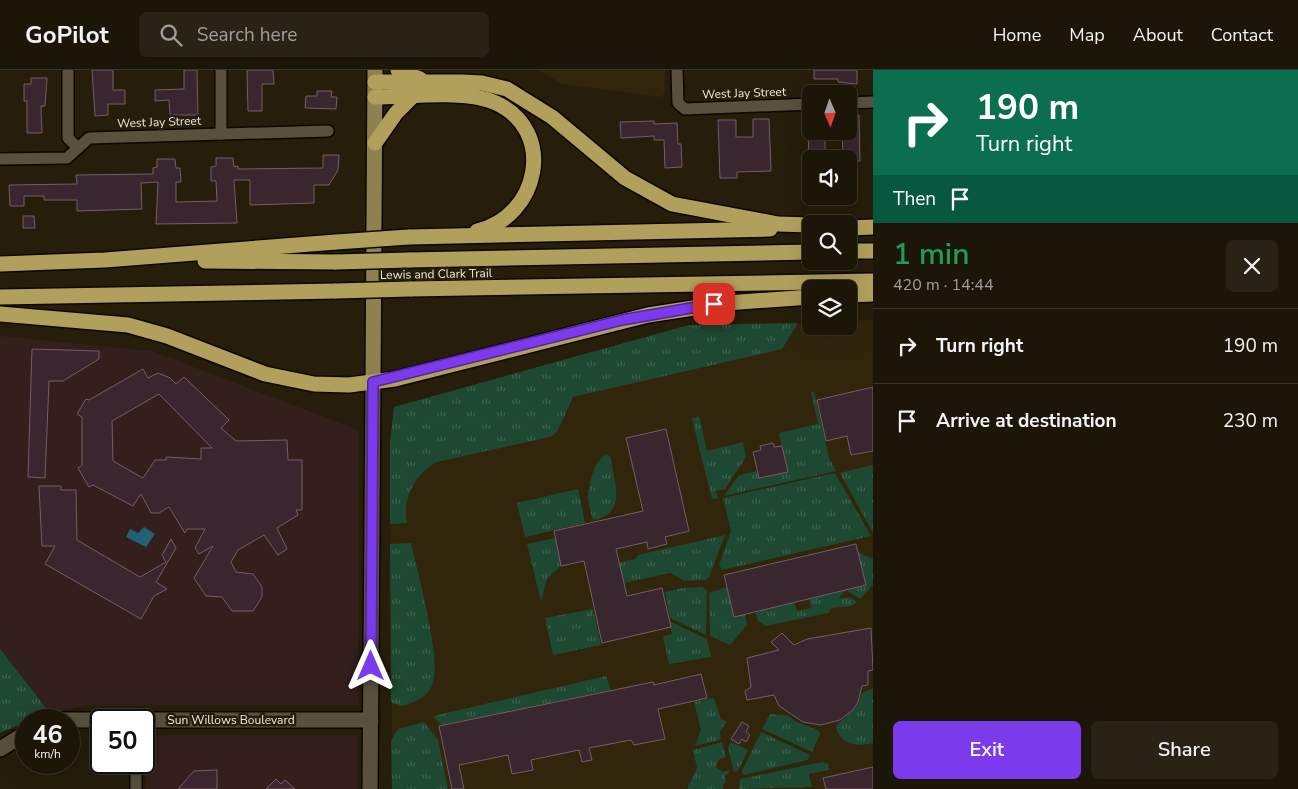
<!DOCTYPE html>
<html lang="en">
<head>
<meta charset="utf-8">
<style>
	body { margin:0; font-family:"Nunito Sans",sans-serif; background:#292316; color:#f1f3f6; height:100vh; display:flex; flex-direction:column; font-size:19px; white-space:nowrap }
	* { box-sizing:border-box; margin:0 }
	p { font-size:16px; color:#a09f9c }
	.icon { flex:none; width:28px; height:28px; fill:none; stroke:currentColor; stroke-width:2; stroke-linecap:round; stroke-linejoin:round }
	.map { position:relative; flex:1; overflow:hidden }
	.sheet { display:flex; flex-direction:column; background:#1c1608; width:425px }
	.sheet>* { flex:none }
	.banner { background:#0b6e4f; color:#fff; overflow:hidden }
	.needle { width:32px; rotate:178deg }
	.fabs { position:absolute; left:802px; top:15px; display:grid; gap:10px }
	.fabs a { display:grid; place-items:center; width:55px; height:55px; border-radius:8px; background:#1c1608; box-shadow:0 5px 20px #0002,0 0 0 1px #3a3529; font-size:25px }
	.speed { position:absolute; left:15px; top:639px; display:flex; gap:10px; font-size:25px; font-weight:700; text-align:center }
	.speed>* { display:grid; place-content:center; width:65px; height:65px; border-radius:50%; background:#1c1608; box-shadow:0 5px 20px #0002,0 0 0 1px #3a3529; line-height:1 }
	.speed small { font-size:12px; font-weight:400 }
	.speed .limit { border:2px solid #111; border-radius:8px; background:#fff; color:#111 }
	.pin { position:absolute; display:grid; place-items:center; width:42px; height:42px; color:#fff; margin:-21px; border-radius:10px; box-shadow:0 2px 8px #0006 }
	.me { position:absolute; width:55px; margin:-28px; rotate:0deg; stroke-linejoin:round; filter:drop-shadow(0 0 4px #0008) }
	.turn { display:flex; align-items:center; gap:18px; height:105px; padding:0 20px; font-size:22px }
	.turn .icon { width:65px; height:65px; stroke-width:2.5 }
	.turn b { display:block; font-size:35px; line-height:42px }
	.then { display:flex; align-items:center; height:48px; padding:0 20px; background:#0003; gap:10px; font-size:19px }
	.round { display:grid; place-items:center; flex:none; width:52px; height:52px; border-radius:8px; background:#292316 }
	.summary { display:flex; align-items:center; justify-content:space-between; height:85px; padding:0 20px }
	h1 { font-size:30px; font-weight:600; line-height:38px; color:#1e9e55 }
	.action { display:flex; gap:10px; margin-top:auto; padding:10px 20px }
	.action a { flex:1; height:58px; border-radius:8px; background:#7c3aed; color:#fff; font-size:20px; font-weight:600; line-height:58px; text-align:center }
	.action a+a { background:#292316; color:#f1f3f6 }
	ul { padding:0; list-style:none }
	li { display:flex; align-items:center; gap:15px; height:75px; padding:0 20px; border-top:1px solid #3a3529 }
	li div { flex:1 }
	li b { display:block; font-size:19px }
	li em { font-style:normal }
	header { display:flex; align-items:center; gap:30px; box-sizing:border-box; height:70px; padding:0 25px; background:#1c1608; border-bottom:1px solid #3a3529 }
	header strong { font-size:24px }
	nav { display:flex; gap:28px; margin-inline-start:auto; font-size:18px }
	.search { width:350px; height:45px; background:#292316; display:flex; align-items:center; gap:12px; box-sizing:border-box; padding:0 18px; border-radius:8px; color:#a09f9c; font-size:19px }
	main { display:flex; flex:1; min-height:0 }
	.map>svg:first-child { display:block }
</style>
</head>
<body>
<header>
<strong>GoPilot</strong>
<div class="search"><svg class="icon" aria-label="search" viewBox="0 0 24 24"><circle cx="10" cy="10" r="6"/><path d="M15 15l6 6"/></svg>Search here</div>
<nav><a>Home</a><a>Map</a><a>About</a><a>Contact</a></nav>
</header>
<main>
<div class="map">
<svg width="873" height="719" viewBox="0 0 873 719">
	<defs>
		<pattern id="grass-tufts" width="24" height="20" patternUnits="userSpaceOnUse" patternTransform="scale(1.25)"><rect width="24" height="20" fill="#1d4832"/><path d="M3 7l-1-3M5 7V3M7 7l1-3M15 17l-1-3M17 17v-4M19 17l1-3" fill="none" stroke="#3e634f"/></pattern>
	</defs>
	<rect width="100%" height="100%" fill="#261d0b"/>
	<g fill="#33201d">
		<path d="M0,266L152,281L358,360V635H88L50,643L0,579Z"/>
		<path d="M146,665L357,666V719H146Z"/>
	</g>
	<g fill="#31250c">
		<path d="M538,0H665V23L661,27L562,14Z"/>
		<path d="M873,250V719H392L390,372L394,337L689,255L811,253V256H849V251Z"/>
	</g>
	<g fill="url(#grass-tufts)">
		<path d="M798,253L782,279L573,327L557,362L550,367L437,392C415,403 402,429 407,453L390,454V372L394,337L689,255Z"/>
		<path d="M811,322H814L829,388L836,401L724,426L739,405L757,401L759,408L787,402L779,363L818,354Z"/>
		<path d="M699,346L707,381L743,372L746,387L725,419L716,421L718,428L712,429L692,349Z"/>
		<path d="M607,384L611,388C614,414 628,444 593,450C591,443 588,434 588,427C589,414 594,389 607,384Z"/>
		<path d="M873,395V463L840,403Z"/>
		<path d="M835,403L871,466L722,500L719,495L731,461L723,428Z"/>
		<path d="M578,419L585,453L525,467L517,433Z"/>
		<path d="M725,465L709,507L705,510L685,511L670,503L624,513L619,493L635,489L638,485Z"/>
		<path d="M555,468L561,496L547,508L541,532L527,474Z"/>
		<path d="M411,473C417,500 442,590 433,613C428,627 414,634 400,636L391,632L390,474Z"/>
		<path d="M858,482L873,489V515L860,529L846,520L838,529L850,527L857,532L851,536L832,538L828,543L766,556L758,551L755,541L794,532L797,541L811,538L809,529L866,515Z"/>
		<path d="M702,517L707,520L706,565L670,548L665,522L682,518Z"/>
		<path d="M727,517L734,546L745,544L747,555L730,575L710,566L709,523Z"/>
		<path d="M593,539L601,575L553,585L545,548Z"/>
		<path d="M669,551L707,569L711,587L669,594L663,566L672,564Z"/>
		<path d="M0,579L50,643L26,650V652L0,663Z"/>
		<path d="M606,606L611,620L442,655L433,646Z"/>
		<path d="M873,618V673C857,677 840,675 836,656L858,635L862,623Z"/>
		<path d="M714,628L721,649L727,651L720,662L721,668L720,670L695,676L701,660L694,632Z"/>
		<path d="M770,644L787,645L797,652L818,660L820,664L812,682L762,659Z"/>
		<path d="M424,652L438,670L448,719H392L391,671L398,659Z"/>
		<path d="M761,662L810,685L808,690L743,705L742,701Z"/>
		<path d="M722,672L726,687L718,690L716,697L723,702L729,700V703L725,705L726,712L723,715V719H687L697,698L693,680Z"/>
		<path d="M731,672L748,680L738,701L734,702L728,678Z"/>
		<path d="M822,692L828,694L829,700L809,704L812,717L739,719L740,709Z"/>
	</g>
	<path fill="#216075" d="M144,457L155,464L146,477L126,467L130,459L138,463Z"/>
	<g fill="#3a262e" stroke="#755e67" fill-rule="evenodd">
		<path d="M92,0H113V20H125V34H108V45L95,46Z"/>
		<path d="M184,0H197L198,45H170L169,30L155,31V20L184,19Z"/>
		<path d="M247,0H273L274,14H262V41H248Z"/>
		<path d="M814,0H857V14L838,12V9H814Z"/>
		<path d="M31,8H47L45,36H41L42,63H27V31H24V14H31Z"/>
		<path d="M317,21H332L331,27H337L336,39L305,38L306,26H317Z"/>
		<path d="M849,45H859L860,91L849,92V89H843L842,61H849Z"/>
		<path d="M753,49H769L771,101L737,102V108H720L718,50H736V67H753Z"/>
		<path d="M654,51V54L677,53L678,74H681L682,97L665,98L664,70H654V66L621,68L620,52Z"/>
		<path d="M808,61H825V89H809Z"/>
		<path d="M323,85H339L338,100L329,115H314V133L250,135V110H234L237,153L156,154L158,112L141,113L142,139L77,141V130H44V126H24V136H10L9,115L77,114L76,105L153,104V98L157,97V89H175L176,98H180L181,112H176V132L217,131L216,111H211V97L216,96V88H233L234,97L238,96V99L323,98Z"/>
		<path d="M23,146H34L35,158H23Z"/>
		<path d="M32,279L99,281V289L63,311H49L45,408L28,407Z"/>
		<path d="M143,299L148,308L158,303L170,308L176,314L184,307L229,350L221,358L236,371L287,370L288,390H302V440H296L298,445L277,458L287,479L278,485L264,465L238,480L231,492L236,502L253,504L262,517V527L253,541H232L222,527L206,526L194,508L213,476L199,484L195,478L205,459H187L185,463L169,437L159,443H151L141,424L133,436L93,415L89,417L78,398L82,395V347L77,344L86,329L89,330ZM159,324L212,378H201V389L166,387V390H155L143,408L113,391L112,351Z"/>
		<path d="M873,317V381L851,385L847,366L826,371L817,330Z"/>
		<path d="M666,359L689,461L665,467L667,474L648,479L647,472L616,479L627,526L662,518L671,557L602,573L584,491L561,496L554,461L643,441L626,368Z"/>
		<path d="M773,373L774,377L782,376L788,402L759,408L753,382L761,380L760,376Z"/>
		<path d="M39,416H61V420H76L77,470L140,507L166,492L162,485L171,469L176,478L156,512L167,519L154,526L141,549L45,494L55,476H42Z"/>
		<path d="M856,474L866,515L734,547L724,505Z"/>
		<path d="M871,558L873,600L868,601V615L862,616L858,632L853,640L840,650L821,655L803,652L779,636L774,625L747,630L745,621L751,617L747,588L779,580L771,572L782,563L794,575L807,569Z"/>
		<path d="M701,604L707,628L658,639L665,669L634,675L631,670L589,678L592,690L582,692L579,680L531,690L533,700L512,704L508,685L459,695L464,719H452L439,656L653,612L654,615Z"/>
		<path d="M742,652L749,656L746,662L750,665L746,672L742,669L739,674L731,669Z"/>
		<path d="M873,697V719H826L823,708Z"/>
		<path d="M217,700V719H178L194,701Z"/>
		<path d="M276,709L281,714L285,710L295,719H266Z"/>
	</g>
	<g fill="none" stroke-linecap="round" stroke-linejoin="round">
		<g stroke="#0e0700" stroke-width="14">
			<g id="street">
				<path d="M68,0V68L78,78"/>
				<path d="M221,0V64"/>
				<path d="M677,0L678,33L685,39L811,34"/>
				<path d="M849,33L873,32"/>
				<path d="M0,89L67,88L89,68L328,61"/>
				<path d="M136,692V719"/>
			</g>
		</g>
		<g stroke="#0e0700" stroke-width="18">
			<g id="secondary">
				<path d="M61,650H371"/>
				<path d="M0,679L26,663"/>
				<path d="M370,719L373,312"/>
			</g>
		</g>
		<g stroke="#0e0700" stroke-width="18">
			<path id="primary" d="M373,312L375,0"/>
		</g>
		<g stroke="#0e0700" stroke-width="18">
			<g id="highway">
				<path d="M398,0L420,9"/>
				<path d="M375,12H462L482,13L507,19L552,47L625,108L672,134L778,154L811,155"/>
				<path d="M375,27C409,27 466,19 496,33C557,61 539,147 477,161"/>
				<path d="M375,73L396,43L413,26"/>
				<path d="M849,158L873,157"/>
				<path d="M409,167L770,159"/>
				<path d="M849,181H873"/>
				<path d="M409,190L811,182"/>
				<path d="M205,191L336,192"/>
				<path d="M0,194L105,190L336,172"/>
				<path d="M410,219L873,211"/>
				<path d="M849,225L873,224"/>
				<path d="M0,227L336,221"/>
				<path d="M0,244L128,255L167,266L265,304L314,314L349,315L395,309L648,245L726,233L811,227"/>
			</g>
		</g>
		<use href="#street" stroke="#5a503d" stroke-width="11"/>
		<use href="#secondary" stroke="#5a503d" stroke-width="15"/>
		<use href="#primary" stroke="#8e8050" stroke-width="15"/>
		<use href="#highway" stroke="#b1a05c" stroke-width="15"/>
		<g stroke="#0e0700" stroke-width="18" stroke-linecap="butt">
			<g id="highway-bridge">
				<path d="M336,172L409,167"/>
				<path d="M336,192L409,190"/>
				<path d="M336,221L410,219"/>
			</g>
		</g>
		<use href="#highway-bridge" stroke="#b1a05c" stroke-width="15"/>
	</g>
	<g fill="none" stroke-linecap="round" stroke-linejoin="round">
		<g stroke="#51269a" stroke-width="12">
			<path id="route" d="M371,596L373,312L622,250L714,234"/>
		</g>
		<use href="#route" stroke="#7c3aed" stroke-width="9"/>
	</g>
	<g text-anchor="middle" stroke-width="5" stroke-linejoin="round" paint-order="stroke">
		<g font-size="12" fill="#f0ebdf" stroke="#261d0b">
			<text transform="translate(744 23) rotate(-2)" y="4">West Jay Street</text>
			<text transform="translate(159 52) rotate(-2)" y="4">West Jay Street</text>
			<text transform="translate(436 204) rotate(-1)" y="4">Lewis and Clark Trail</text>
			<text x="231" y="654">Sun Willows Boulevard</text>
		</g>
	</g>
</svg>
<div class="fabs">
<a><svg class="needle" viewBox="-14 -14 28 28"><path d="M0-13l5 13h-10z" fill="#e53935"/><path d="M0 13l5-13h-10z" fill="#a09f9c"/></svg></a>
<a><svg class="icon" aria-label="sound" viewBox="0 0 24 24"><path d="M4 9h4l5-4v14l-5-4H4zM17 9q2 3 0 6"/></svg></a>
<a><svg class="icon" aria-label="search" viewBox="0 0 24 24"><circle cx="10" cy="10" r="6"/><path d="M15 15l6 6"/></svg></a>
<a><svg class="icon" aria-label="layers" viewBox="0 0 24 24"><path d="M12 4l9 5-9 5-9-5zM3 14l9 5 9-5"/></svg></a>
</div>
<div class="speed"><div>46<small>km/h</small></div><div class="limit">50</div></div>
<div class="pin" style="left:714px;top:234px;background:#d93025"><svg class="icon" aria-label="arrive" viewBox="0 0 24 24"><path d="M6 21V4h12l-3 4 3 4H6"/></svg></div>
<svg class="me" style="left:371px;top:596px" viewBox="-20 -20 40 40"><path d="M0-17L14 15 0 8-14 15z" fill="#7c3aed" stroke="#fff" stroke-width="4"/></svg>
</div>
<section class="sheet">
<div class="banner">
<div class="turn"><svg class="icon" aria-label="right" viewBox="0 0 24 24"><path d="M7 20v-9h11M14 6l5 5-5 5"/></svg><div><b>190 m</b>Turn right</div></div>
<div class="then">Then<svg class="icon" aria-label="arrive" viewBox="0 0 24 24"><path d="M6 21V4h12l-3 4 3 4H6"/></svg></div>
</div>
<div class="summary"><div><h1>1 min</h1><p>420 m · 14:44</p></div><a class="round"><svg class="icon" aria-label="close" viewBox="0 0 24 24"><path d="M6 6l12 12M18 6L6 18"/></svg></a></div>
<ul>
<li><svg class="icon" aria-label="right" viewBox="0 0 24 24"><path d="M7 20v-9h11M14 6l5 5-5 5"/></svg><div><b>Turn right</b></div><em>190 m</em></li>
<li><svg class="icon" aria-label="arrive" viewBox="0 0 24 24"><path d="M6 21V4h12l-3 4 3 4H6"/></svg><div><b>Arrive at destination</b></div><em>230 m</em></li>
</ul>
<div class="action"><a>Exit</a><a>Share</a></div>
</section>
</main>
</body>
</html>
